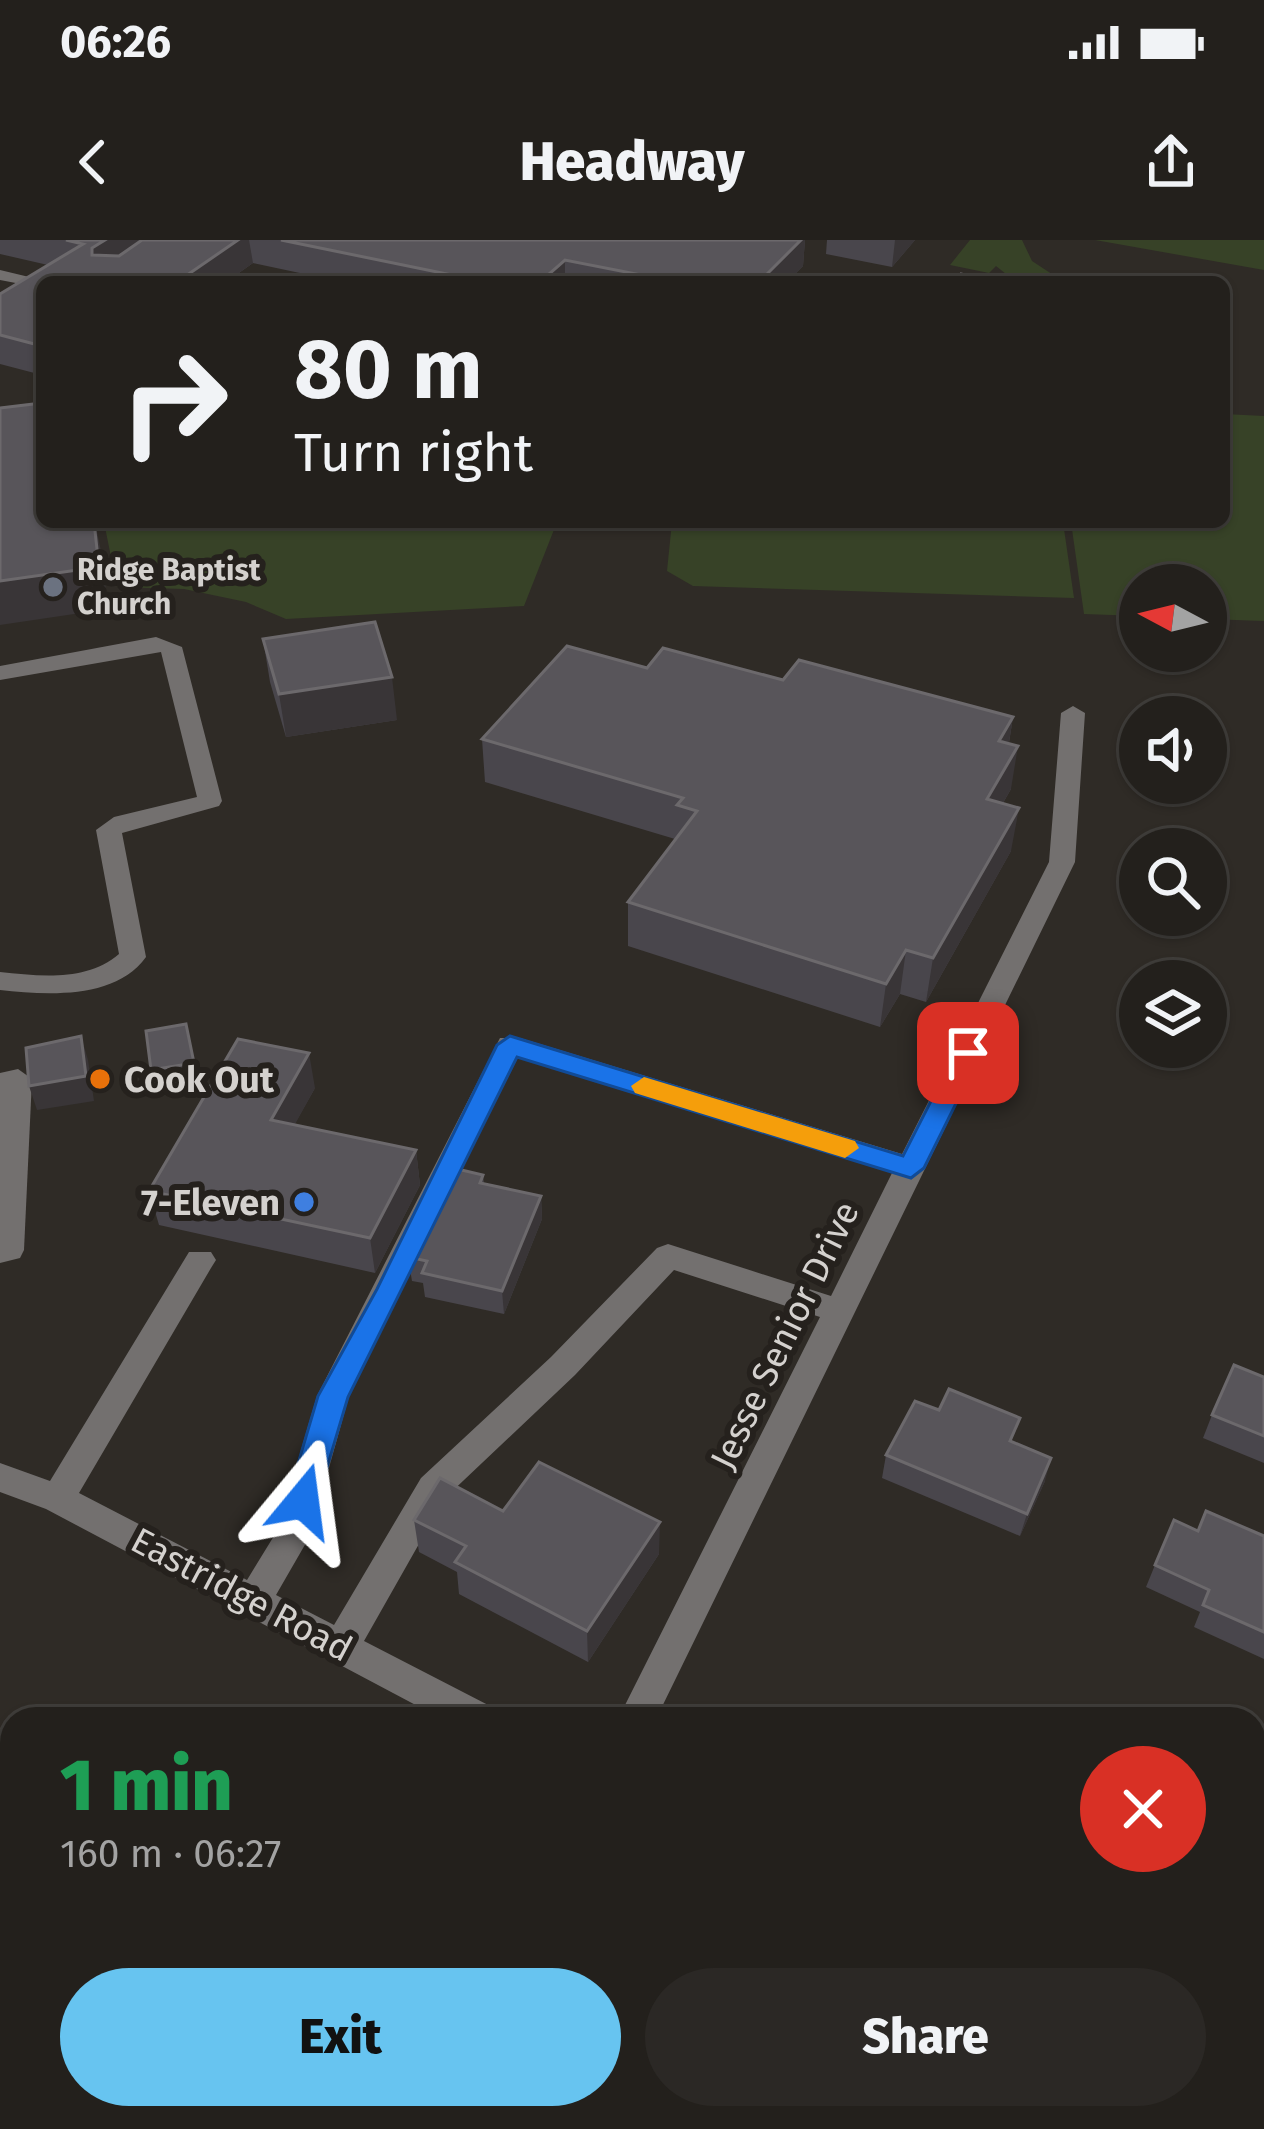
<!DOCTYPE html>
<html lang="en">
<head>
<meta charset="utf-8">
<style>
	body { margin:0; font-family:"Fira Sans",sans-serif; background:#2b2825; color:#f1f3f6; height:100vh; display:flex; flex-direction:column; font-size:45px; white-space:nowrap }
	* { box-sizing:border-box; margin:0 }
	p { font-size:39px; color:#a3a3a3 }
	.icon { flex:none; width:66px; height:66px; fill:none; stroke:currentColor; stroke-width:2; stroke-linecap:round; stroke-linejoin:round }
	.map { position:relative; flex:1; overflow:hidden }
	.sheet { position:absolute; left:0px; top:1467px; width:1266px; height:423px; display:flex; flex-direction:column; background:#23201c; border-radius:36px 36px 0 0; box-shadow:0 3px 9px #0004,0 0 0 3px #403e3b }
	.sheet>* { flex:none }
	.banner { position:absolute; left:36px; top:36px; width:1194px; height:252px; border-radius:18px; box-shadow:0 3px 9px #0004,0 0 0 3px #403e3b; background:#23201c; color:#f1f3f6; overflow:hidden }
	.needle { width:78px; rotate:277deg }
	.controls { position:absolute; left:1119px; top:324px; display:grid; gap:24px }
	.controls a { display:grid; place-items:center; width:108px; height:108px; border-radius:50%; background:#23201c; box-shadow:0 3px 9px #0004,0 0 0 3px #403e3b; font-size:60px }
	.pin { position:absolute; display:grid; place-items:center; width:102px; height:102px; color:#fff; margin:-51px; border-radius:24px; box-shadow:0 6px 18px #0006 }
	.me { position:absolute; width:132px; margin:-66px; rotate:16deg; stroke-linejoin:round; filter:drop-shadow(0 0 9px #0008) }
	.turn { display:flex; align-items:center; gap:42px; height:252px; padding:0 60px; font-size:54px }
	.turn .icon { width:156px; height:156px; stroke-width:2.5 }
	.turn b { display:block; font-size:84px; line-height:102px }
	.round { display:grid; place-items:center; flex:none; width:126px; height:126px; border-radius:63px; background:#2b2825 }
	.summary { display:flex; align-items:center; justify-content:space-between; height:204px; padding:0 60px }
	h1 { font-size:72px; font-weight:800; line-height:90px; color:#1e9e55 }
	.primary-button { display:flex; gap:24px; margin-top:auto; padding:24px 60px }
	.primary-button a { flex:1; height:138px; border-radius:72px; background:#67c4f0; color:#111; font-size:48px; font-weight:800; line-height:138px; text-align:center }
	.primary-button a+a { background:#2b2825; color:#f1f3f6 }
	.status { display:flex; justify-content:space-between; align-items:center; height:84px; padding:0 60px; background:#23201c; direction:ltr }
	.status svg { height:33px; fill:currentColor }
	header { display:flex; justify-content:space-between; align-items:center; height:156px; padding:0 60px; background:#23201c; font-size:54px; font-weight:800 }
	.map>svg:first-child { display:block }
</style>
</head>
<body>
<div class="status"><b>06:26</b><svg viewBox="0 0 49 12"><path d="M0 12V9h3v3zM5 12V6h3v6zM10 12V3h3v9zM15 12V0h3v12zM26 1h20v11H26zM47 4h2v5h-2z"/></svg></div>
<header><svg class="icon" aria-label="back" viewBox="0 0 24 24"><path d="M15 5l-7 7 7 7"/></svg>Headway<svg class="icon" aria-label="share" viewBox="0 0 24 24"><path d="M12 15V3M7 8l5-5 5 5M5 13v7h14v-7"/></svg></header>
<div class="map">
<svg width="1264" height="1889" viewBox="0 0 1264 1889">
	<rect width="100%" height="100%" fill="#2f2b26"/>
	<g fill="#374227">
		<path d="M970,0H1022L1032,21L1064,42H1016L996,26L989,33L950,25Z"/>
		<path d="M1095,0H1264V30Z"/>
		<path d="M1224,174L1264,176V381L1206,379V345H1140V376L1084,374L1071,282H1224Z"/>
		<path d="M104,282H557L524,366L286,379L246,362L184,349L117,347Z"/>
		<path d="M672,282H1063L1074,358L693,346L667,331Z"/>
	</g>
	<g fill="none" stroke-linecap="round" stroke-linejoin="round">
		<g fill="#73706f" fill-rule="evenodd">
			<path d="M0,30L50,42H42V48L0,40Z"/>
			<path d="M156,397L182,407L222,561L219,566L122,593L146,717C115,760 47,755 0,750V732C39,736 87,742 119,714L96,590L114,577L197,557L161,412L0,440V426Z"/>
			<path d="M1073,466L1085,473L1075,622L656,1479H618L820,1077L674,1030L575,1135L445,1258L364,1401L492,1467L498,1479H442L46,1269L0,1252V1223L50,1241L189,1012H211L216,1020L211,1028L79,1253L247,1340L277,1291L317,1156L500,798H520L902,914L1049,622L1061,473ZM518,817L892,933L831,1056L668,1004L657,1008L551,1117L421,1238L334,1385L276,1355L310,1296L349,1156Z"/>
			<path d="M18,829L32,839L24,1010L20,1018L0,1023V833Z"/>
			<path d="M115,1878H160L155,1889H110Z"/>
			<path d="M1169,1878H1228L1233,1889H1174Z"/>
		</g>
	</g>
	<g fill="#49464c">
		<path d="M0,0H805L803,26L787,42H342L253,23L226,42H42V135L0,124V54L48,25L0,14Z"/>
		<path d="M827,0H915L892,27L826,14Z"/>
		<path d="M263,399L397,480L286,497L270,442Z"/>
		<path d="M647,428L783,440L1013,477L1009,503L1011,549L1003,563L1011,611L926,762L900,754L880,787L628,706V662L675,599L485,542L482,499Z"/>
		<path d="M315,848L294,885L416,910L420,945L375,1033L159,985L149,951Z"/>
		<path d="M483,935L484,944L541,956L542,979L504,1074L425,1057L423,1043L412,1041L408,1017Z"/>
		<path d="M1264,1137V1223L1203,1198L1212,1175Z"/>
		<path d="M1013,1203L1045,1241L1020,1296L882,1238L886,1215Z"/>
		<path d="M503,1271L659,1314L588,1422L459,1354L457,1332L419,1312L414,1280Z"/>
		<path d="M1198,1291L1264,1296V1419L1194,1387L1200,1372L1146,1347L1155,1325Z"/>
	</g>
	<g fill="#393537">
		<path d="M105,0H155L98,38L92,15V8Z"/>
		<path d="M238,0H249L253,23L226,42H177Z"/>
		<path d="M801,0H805L803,26L787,42H759Z"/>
		<path d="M895,0H915L892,27Z"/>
		<path d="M565,20V42H540Z"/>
		<path d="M95,282L102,316L108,369L0,385V341Z"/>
		<path d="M392,437L397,480L286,497L279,454Z"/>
		<path d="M1013,477L1006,520L999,501Z"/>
		<path d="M1018,506L1011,549L980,602L987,559Z"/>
		<path d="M1019,568L1011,611L926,762L933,718Z"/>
		<path d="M906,710L900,754L880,787L886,744Z"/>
		<path d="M186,784L199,847L157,854L151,830Z"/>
		<path d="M81,796L88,820L94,861L37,870L29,846Z"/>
		<path d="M309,813L315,848L278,915L271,880Z"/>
		<path d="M416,910L420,945L375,1033L370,998Z"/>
		<path d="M541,956L542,979L504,1074L502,1051Z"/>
		<path d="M1051,1218L1045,1241L1020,1296L1027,1274Z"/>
		<path d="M660,1282L659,1314L588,1422L587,1391Z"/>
	</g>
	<g fill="#58555a" stroke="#6c696c" stroke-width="3">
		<path d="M66,0H105L92,8V15L119,16L142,0H238L177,42H42V106L0,95V54L83,4Z"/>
		<path d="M281,0H801L759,42H677L565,20L540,42H486Z"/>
		<path d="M961,34L991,42H951Z"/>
		<path d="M42,163V282H94L99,327L0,341V168Z"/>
		<path d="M375,382L392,437L279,454L263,399Z"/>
		<path d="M567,406L647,428L663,408L783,440L799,420L1013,477L999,501L1018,506L987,559L1019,568L933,718L906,710L886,744L628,662L697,571L677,565L683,558L482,499Z"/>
		<path d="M186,784L194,823L151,830L146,791Z"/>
		<path d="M81,796L86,836L29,846L26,808Z"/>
		<path d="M238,799L309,813L271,880L416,910L370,998L149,951Z"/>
		<path d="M453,928L483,935L480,943L541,956L502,1051L422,1033L427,1021L408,1017Z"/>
		<path d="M1234,1125L1264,1137V1196L1212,1175Z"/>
		<path d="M949,1149L1020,1178L1010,1201L1051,1218L1027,1274L886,1215L915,1161L939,1170Z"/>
		<path d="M539,1222L660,1282L587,1391L455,1322L466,1306L414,1280L440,1238L503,1271Z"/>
		<path d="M1206,1271L1264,1296V1392L1203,1365L1209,1350L1155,1325L1174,1280L1198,1291Z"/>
	</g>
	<path fill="#1a73e8" stroke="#114b97" stroke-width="3" d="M510,796L903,916L959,806H977L981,813L924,928L911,938L517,817L348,1157L314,1271L303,1275L292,1271L287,1261L318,1156L377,1049L497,805Z"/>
	<path fill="#f59e0b" d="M644,837L855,901L859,908L845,918L635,853L631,846Z"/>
	<circle fill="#6b7280" stroke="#25211d" stroke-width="4.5" cx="53" cy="347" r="12"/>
	<circle fill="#e8710a" stroke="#25211d" stroke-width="4.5" cx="100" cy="839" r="12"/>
	<circle fill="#3f7fe0" stroke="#25211d" stroke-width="4.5" cx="304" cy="962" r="12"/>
	<g text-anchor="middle" stroke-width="12" stroke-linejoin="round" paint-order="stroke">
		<g font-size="30" font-weight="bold" fill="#d4d1ce" stroke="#25211d" text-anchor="start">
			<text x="77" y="340">Ridge Baptist<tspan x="77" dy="34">Church</tspan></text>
		</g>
		<g font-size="36" font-weight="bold" fill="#d4d1ce" stroke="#25211d" text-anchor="start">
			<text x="124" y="852">Cook Out</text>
			<text x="280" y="975" text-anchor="end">7-Eleven</text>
		</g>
		<g font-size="36" fill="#d4d1ce" stroke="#25211d">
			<text transform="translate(784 1095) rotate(-64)" y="13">Jesse Senior Drive</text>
			<text transform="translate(242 1354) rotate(28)" y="13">Eastridge Road</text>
		</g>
	</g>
</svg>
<div class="controls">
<a><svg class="needle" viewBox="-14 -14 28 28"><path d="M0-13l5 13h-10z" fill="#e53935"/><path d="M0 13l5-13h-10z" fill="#a3a3a3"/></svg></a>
<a><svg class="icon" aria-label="sound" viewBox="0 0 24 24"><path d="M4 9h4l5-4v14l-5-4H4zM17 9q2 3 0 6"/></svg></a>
<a><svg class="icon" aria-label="search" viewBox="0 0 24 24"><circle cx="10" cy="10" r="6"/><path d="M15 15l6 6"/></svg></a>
<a><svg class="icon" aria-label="layers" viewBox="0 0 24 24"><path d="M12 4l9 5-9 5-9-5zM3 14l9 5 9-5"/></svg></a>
</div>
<div class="pin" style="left:968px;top:813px;background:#d93025"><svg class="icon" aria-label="arrive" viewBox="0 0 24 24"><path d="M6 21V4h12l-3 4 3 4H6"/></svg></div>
<svg class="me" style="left:303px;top:1261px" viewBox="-20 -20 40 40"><path d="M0-17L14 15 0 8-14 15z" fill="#1a73e8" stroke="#fff" stroke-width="4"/></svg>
<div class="banner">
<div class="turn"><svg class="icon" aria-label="right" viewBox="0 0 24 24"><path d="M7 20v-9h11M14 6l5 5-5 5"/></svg><div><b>80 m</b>Turn right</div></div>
</div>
<section class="sheet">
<div class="summary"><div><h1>1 min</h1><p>160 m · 06:27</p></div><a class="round" style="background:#d93025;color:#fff"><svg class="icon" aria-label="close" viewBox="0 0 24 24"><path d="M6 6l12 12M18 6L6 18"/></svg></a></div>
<div class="primary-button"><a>Exit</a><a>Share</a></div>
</section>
</div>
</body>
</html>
